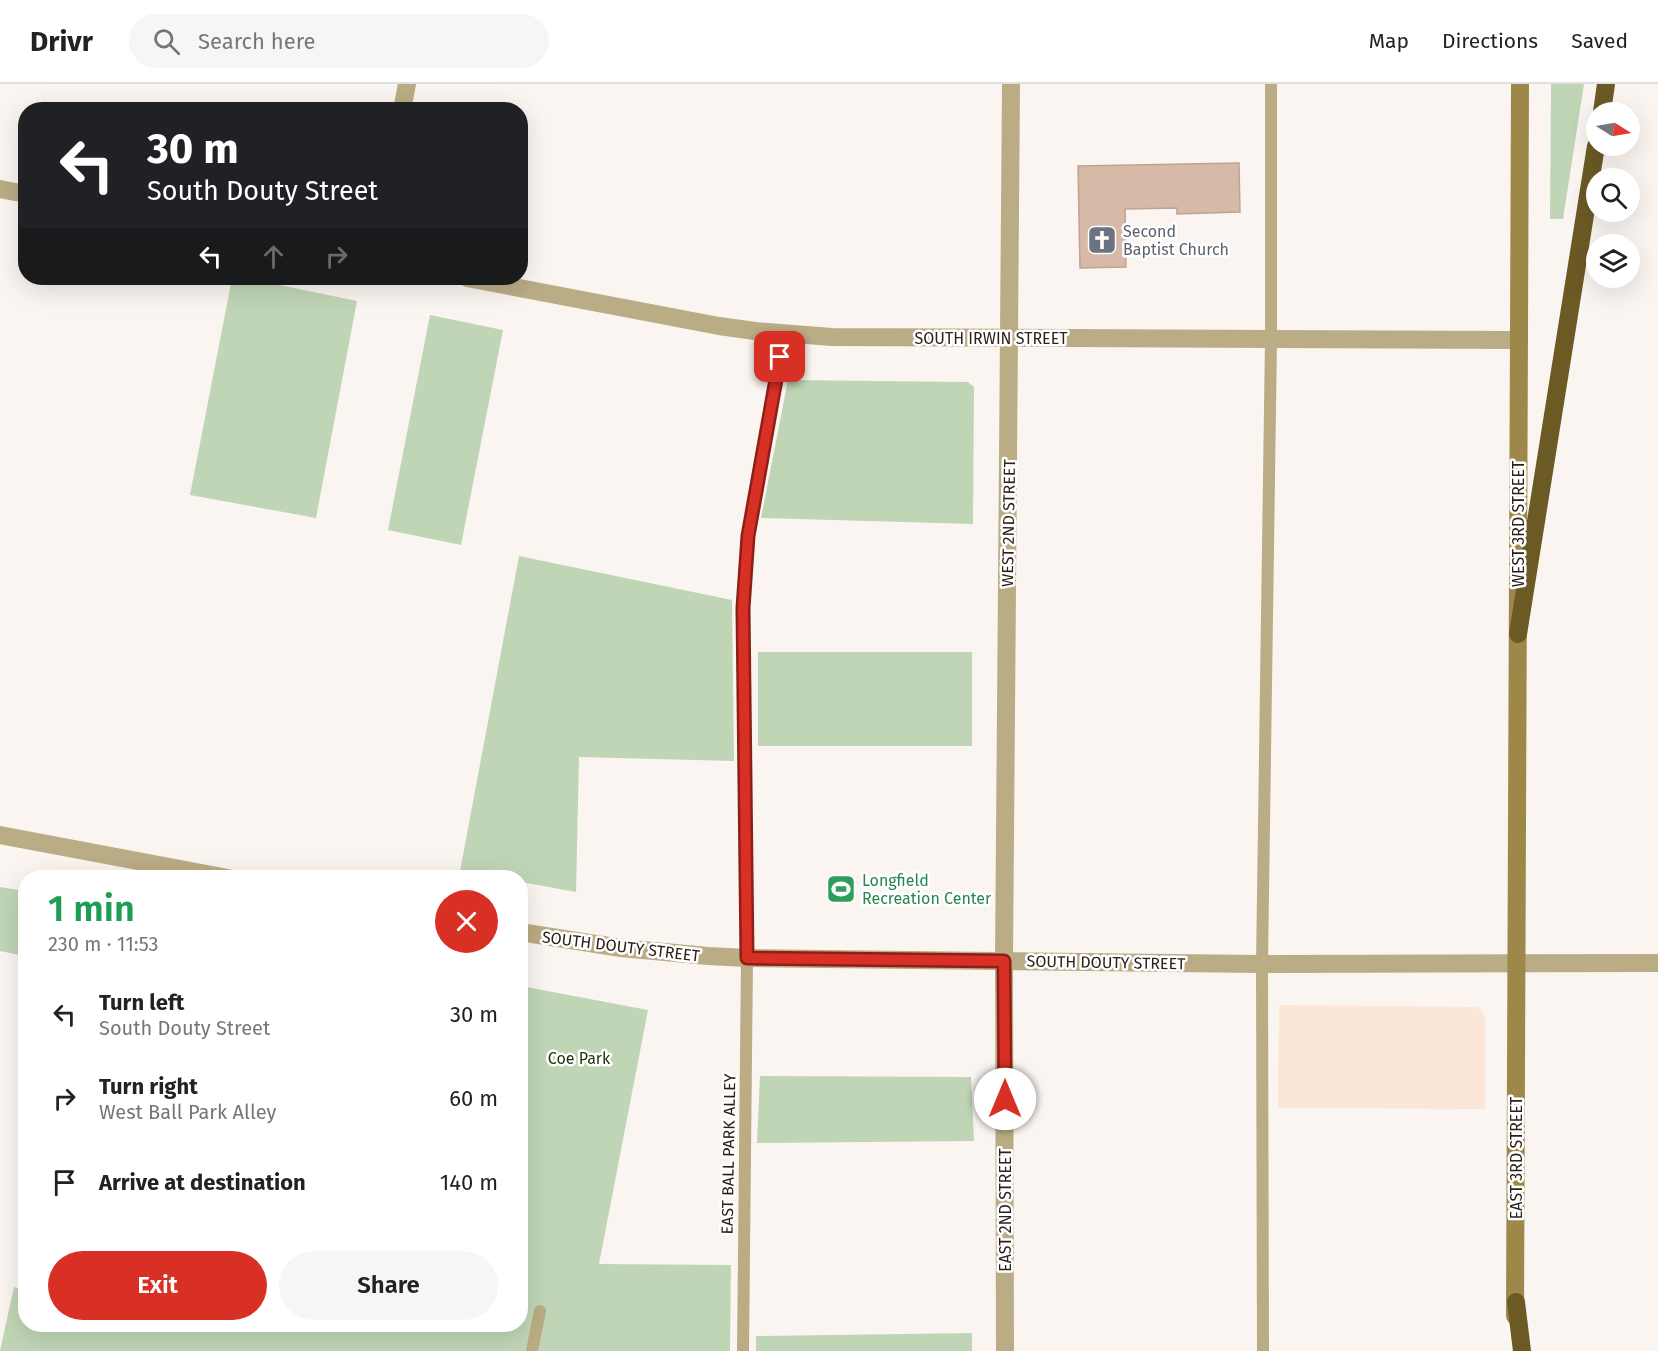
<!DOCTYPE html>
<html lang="en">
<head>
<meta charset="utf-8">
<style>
	body { margin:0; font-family:"Fira Sans",sans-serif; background:#f6f6f6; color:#222; height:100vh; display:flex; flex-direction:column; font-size:22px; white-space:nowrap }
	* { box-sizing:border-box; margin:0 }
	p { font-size:20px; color:#767676 }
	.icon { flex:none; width:33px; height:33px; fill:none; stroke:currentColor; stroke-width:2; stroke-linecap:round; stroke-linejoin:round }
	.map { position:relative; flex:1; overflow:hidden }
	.side { position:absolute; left:18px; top:786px; width:510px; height:462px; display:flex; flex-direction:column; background:#fff; border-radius:24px; box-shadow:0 6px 24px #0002 }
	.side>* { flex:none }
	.guide { position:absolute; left:18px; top:18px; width:510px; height:183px; border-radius:24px; box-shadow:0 6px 24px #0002; background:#202124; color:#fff; overflow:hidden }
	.needle { width:39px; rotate:101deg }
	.tools { position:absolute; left:1586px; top:18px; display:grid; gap:12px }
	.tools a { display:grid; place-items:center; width:54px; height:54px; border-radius:50%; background:#fff; box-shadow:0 6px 24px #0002; font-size:30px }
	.pin { position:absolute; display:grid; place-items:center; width:51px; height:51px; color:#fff; margin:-26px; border-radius:12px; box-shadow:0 3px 9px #0006 }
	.me { position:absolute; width:66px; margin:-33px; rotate:0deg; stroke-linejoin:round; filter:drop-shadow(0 0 4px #0008) }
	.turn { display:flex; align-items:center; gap:21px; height:126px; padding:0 30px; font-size:27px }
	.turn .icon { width:78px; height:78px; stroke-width:2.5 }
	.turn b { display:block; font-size:42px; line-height:51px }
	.lanes { display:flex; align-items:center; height:57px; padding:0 30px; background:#0003; justify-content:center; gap:30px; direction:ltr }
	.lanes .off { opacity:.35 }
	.round { display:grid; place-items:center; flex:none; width:63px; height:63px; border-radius:32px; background:#f6f6f6 }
	.overview { display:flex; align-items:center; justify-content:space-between; height:102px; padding:0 30px }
	h1 { font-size:36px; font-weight:600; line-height:45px; color:#1e9e55 }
	.primary-button { display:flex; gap:12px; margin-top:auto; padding:12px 30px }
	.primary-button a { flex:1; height:69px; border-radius:36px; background:#d93025; color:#fff; font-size:24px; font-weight:600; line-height:69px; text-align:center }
	.primary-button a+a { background:#f6f6f6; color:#222 }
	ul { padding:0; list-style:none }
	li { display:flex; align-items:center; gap:18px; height:84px; padding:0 30px }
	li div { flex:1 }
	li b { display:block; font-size:22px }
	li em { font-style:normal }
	header { display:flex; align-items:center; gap:36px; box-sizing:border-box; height:84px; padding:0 30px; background:#fff; border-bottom:2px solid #e0e0e0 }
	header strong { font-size:28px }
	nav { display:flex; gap:33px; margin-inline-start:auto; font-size:21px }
	.search { width:420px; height:54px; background:#f6f6f6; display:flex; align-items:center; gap:15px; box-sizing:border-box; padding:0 21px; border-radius:33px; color:#767676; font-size:22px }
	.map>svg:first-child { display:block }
</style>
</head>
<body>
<header>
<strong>Drivr</strong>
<div class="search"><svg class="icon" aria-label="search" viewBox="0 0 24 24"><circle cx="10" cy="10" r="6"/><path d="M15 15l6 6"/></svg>Search here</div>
<nav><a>Map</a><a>Directions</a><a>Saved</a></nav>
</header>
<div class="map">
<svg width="1658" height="1267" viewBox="0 0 1658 1267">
	<rect width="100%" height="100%" fill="#fbf5f1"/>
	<path fill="#fce6d8" d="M1279,921L1477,923L1485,932V1025L1278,1024Z"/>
	<g fill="#c0d5b6">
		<path d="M1551,0H1584L1563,135H1550Z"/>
		<path d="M232,194H246L357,217L316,434L190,411Z"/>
		<path d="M430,231L503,246L461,461L388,446Z"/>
		<path d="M788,296L968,298L974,303L973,440L761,434Z"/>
		<path d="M519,472L732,516L734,677L579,673L576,808L521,798L520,794L498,793L460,787Z"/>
		<rect x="758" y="568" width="214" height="94"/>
		<path d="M0,803L25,807V872L0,867Z"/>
		<path d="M521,902L648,926L599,1180L731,1181L730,1267H0L14,1203L25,1206L26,1240H520Z"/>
		<path d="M760,992L971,993L974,1057L757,1059Z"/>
		<path d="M972,1249V1267H756V1252Z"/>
	</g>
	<path fill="#d6b9a7" stroke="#bea391" stroke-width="1.5" d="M1239,79L1240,128L1177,130V124L1125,125L1126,183L1080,184L1078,82Z"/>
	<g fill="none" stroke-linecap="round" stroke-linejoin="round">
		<g stroke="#baac84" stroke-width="12">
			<path d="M532,1267L540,1227"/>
			<path d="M743,1267L747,874L743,524L748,452L783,250"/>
			<path d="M1263,1267L1262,880L1271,255V0"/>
		</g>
		<g stroke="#baac84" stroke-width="18">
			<path d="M402,26L407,0"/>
			<path d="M0,105L26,110"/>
			<path d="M467,194L719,242L755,247L832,253L1519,256"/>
			<path d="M1005,1267L1004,877L1011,0"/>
		</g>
		<g stroke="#baac84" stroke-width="18">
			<path d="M0,751L228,794"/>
			<path d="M520,848L621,864L708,872L747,874L1262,880L1658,879"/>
		</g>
		<path stroke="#9d884a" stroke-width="18" d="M1515,1232L1520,0"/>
		<g stroke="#6b5a24" stroke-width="18">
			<path d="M1602,28L1606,0"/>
			<path d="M1518,550L1596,62"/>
			<path d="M1516,1218L1522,1267"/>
		</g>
	</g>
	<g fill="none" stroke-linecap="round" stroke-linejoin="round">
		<g stroke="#8d1f18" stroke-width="15">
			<path id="route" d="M780,273L748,452L743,524L747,874L1004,877L1005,1015"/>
		</g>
		<use href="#route" stroke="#d93025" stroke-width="10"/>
	</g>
	<defs>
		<g id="church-square" transform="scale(1.5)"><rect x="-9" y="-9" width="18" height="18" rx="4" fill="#6b7280" stroke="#fff"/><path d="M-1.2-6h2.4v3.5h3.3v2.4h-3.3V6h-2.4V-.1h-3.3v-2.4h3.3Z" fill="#fff"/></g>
		<g id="stadium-square" transform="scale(1.5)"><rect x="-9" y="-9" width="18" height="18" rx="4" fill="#2e9e5b" stroke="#fff"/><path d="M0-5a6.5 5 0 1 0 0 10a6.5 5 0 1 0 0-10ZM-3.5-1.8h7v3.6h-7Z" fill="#fff"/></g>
	</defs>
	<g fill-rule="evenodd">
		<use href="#church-square" x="1102" y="156"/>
		<use href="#stadium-square" x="841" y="805"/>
	</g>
	<g text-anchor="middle" stroke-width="5" stroke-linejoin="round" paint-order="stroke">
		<g font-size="16" fill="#5b616d" stroke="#fff" text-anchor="start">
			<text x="1123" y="153">Second<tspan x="1123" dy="18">Baptist Church</tspan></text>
		</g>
		<g font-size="16" fill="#2c211a" stroke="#fff">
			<text x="991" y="260">SOUTH IRWIN STREET</text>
			<text transform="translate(1008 439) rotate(-89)" y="6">WEST 2ND STREET</text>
			<text transform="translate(1518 440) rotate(-90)" y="6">WEST 3RD STREET</text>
			<text transform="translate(621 862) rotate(7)" y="6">SOUTH DOUTY STREET</text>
			<text transform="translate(1106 878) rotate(1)" y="6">SOUTH DOUTY STREET</text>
			<text transform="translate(728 1070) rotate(-89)" y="6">EAST BALL PARK ALLEY</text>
			<text transform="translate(1516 1074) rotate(-90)" y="6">EAST 3RD STREET</text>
			<text transform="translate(1005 1126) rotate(-90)" y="6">EAST 2ND STREET</text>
		</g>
		<g font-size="16" fill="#27864d" stroke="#fff" text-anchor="start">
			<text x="862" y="802">Longfield<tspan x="862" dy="18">Recreation Center</tspan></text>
		</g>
		<g font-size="16" fill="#193407" stroke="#fff">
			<text x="579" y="980">Coe Park</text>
		</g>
	</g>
</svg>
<div class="tools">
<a><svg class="needle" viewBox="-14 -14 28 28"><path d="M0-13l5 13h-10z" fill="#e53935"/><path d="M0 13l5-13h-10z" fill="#767676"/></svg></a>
<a><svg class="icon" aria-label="search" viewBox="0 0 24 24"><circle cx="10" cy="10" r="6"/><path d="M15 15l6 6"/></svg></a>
<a><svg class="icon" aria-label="layers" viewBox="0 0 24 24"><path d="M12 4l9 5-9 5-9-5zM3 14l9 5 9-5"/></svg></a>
</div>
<div class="pin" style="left:780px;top:273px;background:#d93025"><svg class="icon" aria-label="arrive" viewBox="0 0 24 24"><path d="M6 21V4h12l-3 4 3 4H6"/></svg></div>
<svg class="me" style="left:1005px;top:1015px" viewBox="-20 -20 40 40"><circle r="19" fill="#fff"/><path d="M0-13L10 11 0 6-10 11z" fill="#d93025"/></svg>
<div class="guide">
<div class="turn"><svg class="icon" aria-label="left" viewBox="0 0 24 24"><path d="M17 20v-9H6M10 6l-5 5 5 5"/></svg><div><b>30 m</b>South Douty Street</div></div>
<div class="lanes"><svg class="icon" aria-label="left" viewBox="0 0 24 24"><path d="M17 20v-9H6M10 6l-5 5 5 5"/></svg><svg class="icon off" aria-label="ahead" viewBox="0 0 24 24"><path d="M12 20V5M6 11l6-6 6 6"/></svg><svg class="icon off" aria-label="right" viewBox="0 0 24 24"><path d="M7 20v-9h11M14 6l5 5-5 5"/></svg></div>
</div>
<section class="side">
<div class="overview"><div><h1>1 min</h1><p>230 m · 11:53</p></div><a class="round" style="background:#d93025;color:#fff"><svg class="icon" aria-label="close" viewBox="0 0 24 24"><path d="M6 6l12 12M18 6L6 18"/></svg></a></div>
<ul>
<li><svg class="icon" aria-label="left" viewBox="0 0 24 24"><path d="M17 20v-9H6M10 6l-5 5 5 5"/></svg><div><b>Turn left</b><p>South Douty Street</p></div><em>30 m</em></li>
<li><svg class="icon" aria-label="right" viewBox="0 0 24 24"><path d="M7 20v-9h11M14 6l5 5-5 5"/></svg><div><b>Turn right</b><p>West Ball Park Alley</p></div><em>60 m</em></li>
<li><svg class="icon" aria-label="arrive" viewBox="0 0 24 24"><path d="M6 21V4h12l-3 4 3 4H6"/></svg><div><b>Arrive at destination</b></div><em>140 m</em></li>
</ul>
<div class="primary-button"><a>Exit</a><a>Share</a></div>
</section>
</div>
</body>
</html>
